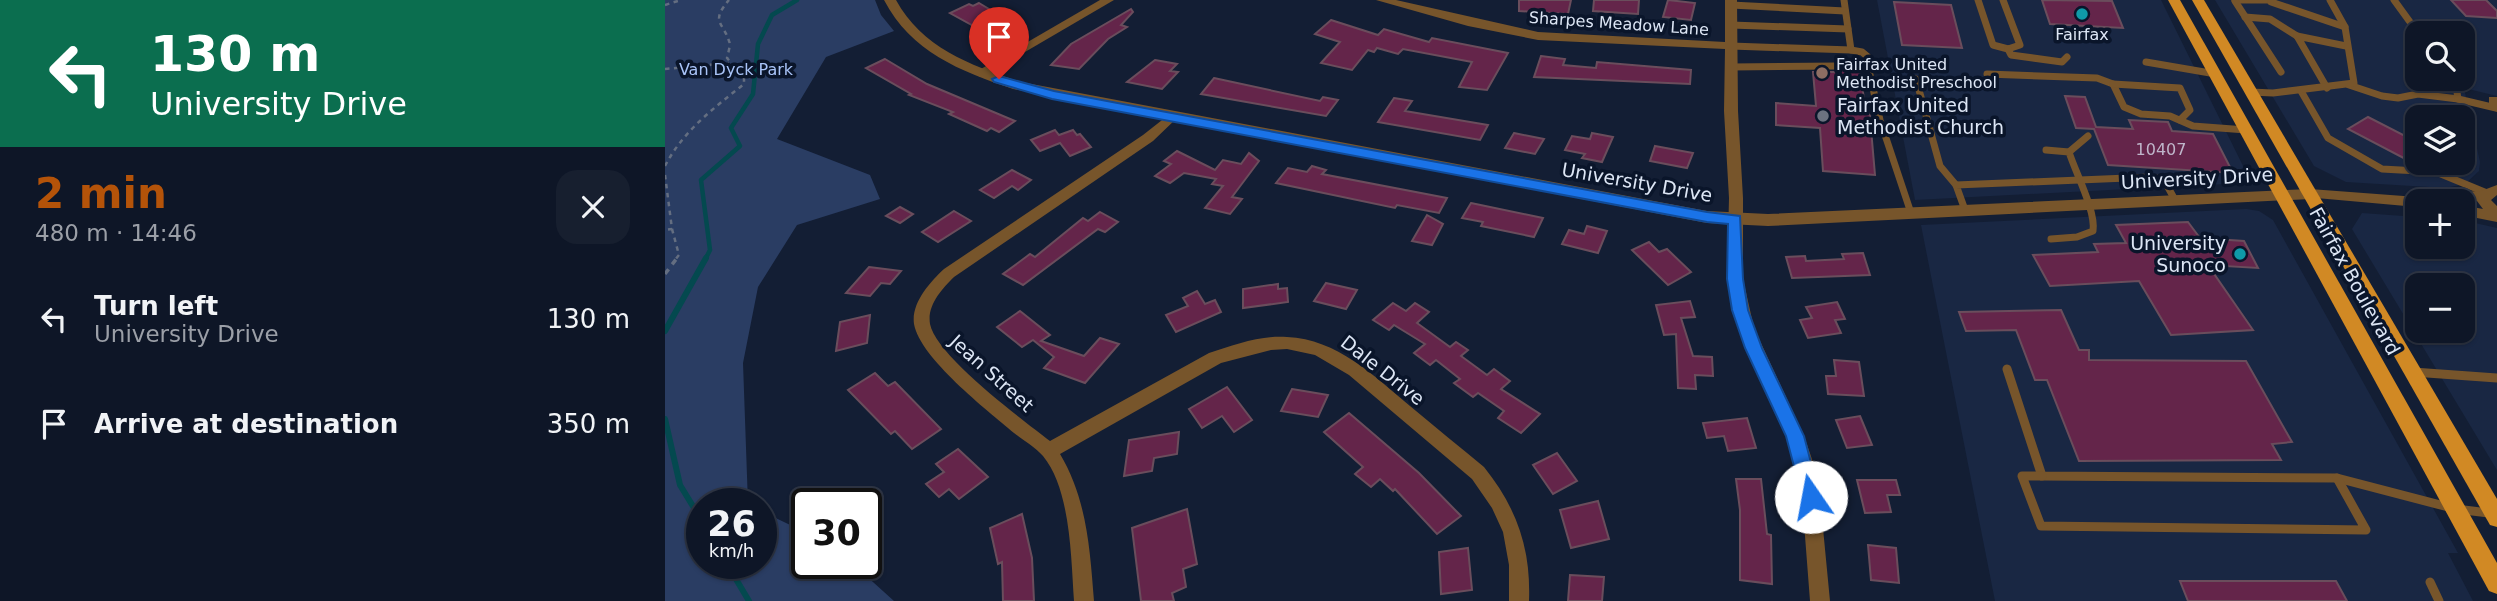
<!DOCTYPE html>
<html lang="en">
<head>
<meta charset="utf-8">
<style>
	body { margin:0; font-family:"DejaVu Sans",sans-serif; background:#171f2f; color:#f1f3f6; height:100vh; display:flex; flex-direction:column; font-size:26px; white-space:nowrap }
	* { box-sizing:border-box; margin:0 }
	p { font-size:23px; color:#9b9fa7 }
	.icon { flex:none; width:38px; height:38px; fill:none; stroke:currentColor; stroke-width:2; stroke-linecap:round; stroke-linejoin:round }
	.map { position:relative; flex:1; overflow:hidden }
	.drawer { display:flex; flex-direction:column; background:#0e1627; width:665px }
	.drawer>* { flex:none }
	.top-card { background:#0b6e4f; color:#fff; overflow:hidden }
	.controls { position:absolute; left:1740px; top:21px; display:grid; gap:14px }
	.controls a { display:grid; place-items:center; width:70px; height:70px; border-radius:14px; background:#0e1627; box-shadow:0 2px 5px #0004,0 0 0 2px #2e3544; font-size:35px }
	.speed { position:absolute; left:21px; top:488px; display:flex; gap:14px; font-size:35px; font-weight:700; text-align:center }
	.speed>* { display:grid; place-content:center; width:91px; height:91px; border-radius:50%; background:#0e1627; box-shadow:0 2px 5px #0004,0 0 0 2px #2e3544; line-height:1 }
	.speed small { font-size:18px; font-weight:400 }
	.speed .limit { border:4px solid #111; border-radius:10px; background:#fff; color:#111 }
	.pin { position:absolute; display:grid; place-items:center; width:60px; height:60px; color:#fff; margin:-72px -30px; border-radius:50% 50% 50% 0; rotate:-45deg; box-shadow:0 0 7px #0007 }
	.pin .icon { rotate:45deg }
	.me { position:absolute; width:77px; margin:-38px; rotate:348deg; stroke-linejoin:round; filter:drop-shadow(0 0 5px #0008) }
	.turn { display:flex; align-items:center; gap:24px; height:147px; padding:0 35px; font-size:32px }
	.turn .icon { width:91px; height:91px; stroke-width:2.5 }
	.turn b { display:block; font-size:49px; line-height:60px }
	.round { display:grid; place-items:center; flex:none; width:74px; height:74px; border-radius:21px; background:#171f2f }
	.headline { display:flex; align-items:center; justify-content:space-between; height:119px; padding:0 35px }
	h1 { font-size:42px; font-weight:800; line-height:52px; color:#b45309 }
	ul { padding:0; list-style:none }
	li { display:flex; align-items:center; gap:21px; height:105px; padding:0 35px }
	li div { flex:1 }
	li b { display:block; font-size:26px }
	li em { font-style:normal }
	main { display:flex; flex:1; min-height:0 }
	.map>svg:first-child { display:block }
</style>
</head>
<body>
<main>
<section class="drawer">
<div class="top-card">
<div class="turn"><svg class="icon" aria-label="left" viewBox="0 0 24 24"><path d="M17 20v-9H6M10 6l-5 5 5 5"/></svg><div><b>130 m</b>University Drive</div></div>
</div>
<div class="headline"><div><h1>2 min</h1><p>480 m · 14:46</p></div><a class="round"><svg class="icon" aria-label="close" viewBox="0 0 24 24"><path d="M6 6l12 12M18 6L6 18"/></svg></a></div>
<ul>
<li><svg class="icon" aria-label="left" viewBox="0 0 24 24"><path d="M17 20v-9H6M10 6l-5 5 5 5"/></svg><div><b>Turn left</b><p>University Drive</p></div><em>130 m</em></li>
<li><svg class="icon" aria-label="arrive" viewBox="0 0 24 24"><path d="M6 21V4h12l-3 4 3 4H6"/></svg><div><b>Arrive at destination</b></div><em>350 m</em></li>
</ul>
</section>
<div class="map">
<svg width="1832" height="601" viewBox="0 0 1832 601">
	<rect width="100%" height="100%" fill="#131e34"/>
	<g fill="#192743" fill-rule="evenodd">
		<path d="M1212,0H1496L1582,174L1580,183L1250,200Z"/>
		<path d="M1550,0H1832V96L1799,88L1815,162L1814,171L1800,184L1780,188L1681,182L1649,166ZM1752,33H1797V79H1752ZM1752,117H1797V163H1752Z"/>
		<path d="M1581,209L1594,211L1608,220L1793,553H1783L1808,601H1330L1256,225Z"/>
		<path d="M1697,213L1752,217V247H1797V220L1832,228V470L1687,229ZM1752,285H1797V331H1752Z"/>
	</g>
	<path fill="#2a3d63" d="M0,0H210L216,15L229,31L161,57L112,139L205,175L215,199L132,225L93,287L78,363L83,504H37V564H96V511L142,533V564H188L229,601H0Z"/>
	<g fill="none" stroke-linecap="round" stroke-linejoin="round">
		<path stroke="#04494f" stroke-width="4.5" d="M40,260L45,250L36,180L75,146L66,128L88,94L93,44L107,15L132,0"/>
		<g stroke="#04494f" stroke-width="6">
			<path d="M0,331L41,258"/>
			<path d="M0,419L15,485L37,521"/>
			<path d="M62,564L84,601"/>
		</g>
	</g>
	<g fill="#64254a" stroke="#6a4d5c" stroke-width="2">
		<path d="M854,0H906L903,14L854,11Z"/>
		<path d="M929,0H974L973,14L928,11Z"/>
		<path d="M1003,0L1030,3L1026,20L998,17Z"/>
		<path d="M1377,0L1447,1L1458,28L1385,24Z"/>
		<path d="M1786,0H1821L1832,11V18L1801,16Z"/>
		<path d="M1229,2L1286,5L1297,48L1237,45Z"/>
		<path d="M314,3L354,27L318,36L312,28L285,13L304,4L308,6Z"/>
		<path d="M466,9L468,12L456,25L462,27L443,39L414,69L386,65L406,44Z"/>
		<path d="M666,20L713,35L719,29L764,42L767,38L843,53L822,90L794,87L807,62L738,49L733,54L712,48L709,52L703,50L687,70L656,63L675,42L650,34Z"/>
		<path d="M876,56L900,59L898,65L931,68L932,62L1026,70L1025,84L869,77Z"/>
		<path d="M220,59L262,84L350,121L334,132L326,128L322,131L284,114L288,112L244,95L246,94L201,68Z"/>
		<path d="M490,60L512,64L505,71L513,72L497,89L462,82Z"/>
		<path d="M1178,69L1183,72H1195L1200,106H1204L1210,175L1158,171L1155,128L1111,125V103L1151,106L1148,72H1173Z"/>
		<path d="M549,78L655,101L658,97L673,100L661,116L536,94Z"/>
		<path d="M1400,96L1420,97L1431,127L1468,129L1464,120L1503,122L1507,131L1548,134L1568,173L1443,165L1429,129L1411,128Z"/>
		<path d="M729,98L747,101L740,111L823,125L815,140L713,122Z"/>
		<path d="M1703,117L1752,142V165L1683,129Z"/>
		<path d="M390,130L394,135L408,130L412,135L415,134L426,147L405,156L395,143L375,151L366,140Z"/>
		<path d="M849,133L879,139L870,154L840,148Z"/>
		<path d="M927,133L948,137L937,162L917,158L920,154L900,150L907,136L925,139Z"/>
		<path d="M990,146L1028,153L1022,168L985,161Z"/>
		<path d="M512,151L550,170L558,160L576,164L584,153L594,161L567,197L577,199L565,214L540,208L558,186L547,184L551,179L519,173L505,183L490,176L506,164L499,161Z"/>
		<path d="M647,166L661,170L657,174L782,198L774,213L732,205L730,208L611,183L623,168L642,172Z"/>
		<path d="M347,170L366,180L353,190L347,186L329,198L315,190Z"/>
		<path d="M806,203L878,218L869,237L816,226L818,222L797,218Z"/>
		<path d="M235,207L248,214L235,223L221,216Z"/>
		<path d="M289,211L306,221L273,242L257,232Z"/>
		<path d="M435,212L453,222L440,232L433,229L358,285L338,274L365,254L370,257L418,218L423,221Z"/>
		<path d="M762,215L778,224L767,245L747,241Z"/>
		<path d="M1523,222L1535,238L1579,241L1593,268L1543,265L1588,330L1506,335L1474,281L1385,286L1368,255L1433,252L1429,244L1461,243L1451,225Z"/>
		<path d="M922,226L942,231L933,253L897,244L904,230L919,234Z"/>
		<path d="M984,242L994,252L1002,249L1026,272L1003,285L967,250Z"/>
		<path d="M1198,253L1205,275L1127,278L1121,257L1140,256L1141,261L1179,259L1177,254Z"/>
		<path d="M204,267L236,271L225,284L216,283L205,296L181,293Z"/>
		<path d="M661,283L692,290L681,309L649,301Z"/>
		<path d="M613,284V289L622,288L623,302L578,308V289Z"/>
		<path d="M532,291L540,304L550,300L556,312L511,332L501,315L523,306L518,298Z"/>
		<path d="M1025,301L1030,317L1016,318L1028,356L1047,357L1048,376L1030,375L1031,389L1013,388L1011,334L999,335L991,305Z"/>
		<path d="M1172,302L1180,319L1170,320L1176,333L1143,338L1135,320L1147,318L1141,307Z"/>
		<path d="M728,303L741,311L750,303L764,312L752,323L785,347L791,342L803,350L796,356L822,375L829,369L845,381L836,389L875,414L856,433L833,418L839,411L813,393L808,397L789,383L795,379L771,360L765,365L749,353L760,344L729,325L724,330L708,320Z"/>
		<path d="M1396,310L1414,350H1424V360L1581,361L1627,442L1607,444L1616,460L1414,461L1382,380H1370L1351,330L1301,331L1294,312Z"/>
		<path d="M355,311L385,335L376,341L419,356L435,338L454,344L420,383L379,368L389,357L368,340L357,347L332,327Z"/>
		<path d="M205,315L202,343L171,351L175,322Z"/>
		<path d="M1169,360L1194,362L1199,396L1163,394L1161,376H1171Z"/>
		<path d="M210,373L223,386L230,382L276,429L247,449L230,431L226,434L183,390Z"/>
		<path d="M562,387L587,420L569,432L557,416L537,428L524,409Z"/>
		<path d="M627,389L663,395L653,417L616,411Z"/>
		<path d="M684,413L754,473L796,516L772,534L730,489L728,491L715,479L706,487L690,474L698,467L659,432Z"/>
		<path d="M1195,416L1207,445L1182,448L1171,420Z"/>
		<path d="M1082,418L1091,448L1063,451L1059,436L1042,438L1038,423Z"/>
		<path d="M514,432L512,454L489,458L487,471L459,476L464,440Z"/>
		<path d="M293,449L323,477L294,499L284,489L274,497L261,484L279,472L271,464Z"/>
		<path d="M892,453L912,481L888,494L868,465Z"/>
		<path d="M1071,479H1096L1102,534L1106,535L1107,584L1075,580V510Z"/>
		<path d="M1192,480H1231L1235,495H1222L1226,512L1200,513Z"/>
		<path d="M933,501L944,539L906,548L895,510Z"/>
		<path d="M522,509L532,564L518,569L521,587L507,593L509,601H476L467,528Z"/>
		<path d="M357,514L367,558L369,601H338L337,562L333,564L325,528Z"/>
		<path d="M1203,545L1231,548L1234,583L1206,580Z"/>
		<path d="M803,548L807,590L776,594L774,552Z"/>
		<path d="M905,575L939,577L937,601H903Z"/>
		<path d="M1515,581H1671L1682,601H1523Z"/>
	</g>
	<g fill="none" stroke-linecap="round" stroke-linejoin="round">
		<g stroke="#646e81" stroke-width="2.5" stroke-dasharray="4.5 4.5" stroke-linecap="butt">
			<path d="M0,5L16,0"/>
			<path d="M0,69L64,63"/>
			<path d="M0,166C18,131 49,108 79,84V78L62,58C63,53 66,45 64,41C58,22 45,22 64,0"/>
			<path d="M0,175L7,229L0,230"/>
			<path d="M7,229L14,255L10,260"/>
		</g>
		<path stroke="#646e81" stroke-width="3.5" stroke-dasharray="6 6" stroke-linecap="butt" d="M0,274L12,258"/>
		<g stroke="#77552b" stroke-width="7">
			<path d="M1179,0L1186,50"/>
			<path d="M1313,0L1328,45L1343,49L1355,45L1338,0"/>
			<path d="M1570,0H1605"/>
			<path d="M1729,0L1753,33"/>
			<path d="M1570,1L1616,72"/>
			<path d="M1606,2L1680,27"/>
			<path d="M1066,5L1180,11"/>
			<path d="M1580,17L1605,19L1632,36"/>
			<path d="M1066,25L1183,29"/>
			<path d="M1066,46L1186,50L1197,52L1203,57L1202,61L1194,66H1184"/>
			<path d="M1343,49L1346,55L1397,62L1402,57"/>
			<path d="M1202,61L1215,120L1246,213"/>
			<path d="M1481,62L1551,74"/>
			<path d="M1066,67L1173,66"/>
			<path d="M1322,74L1432,78L1448,84L1459,107L1476,114L1505,116L1528,126L1581,130"/>
			<path d="M1251,79L1275,166L1291,185"/>
			<path d="M1448,84L1515,88L1525,110L1515,120"/>
			<path d="M1684,85L1717,96L1733,98L1753,94L1793,99L1791,85L1787,79"/>
			<path d="M1662,88L1632,36L1681,46"/>
			<path d="M1636,91L1663,138L1717,169L1771,172L1822,193"/>
			<path d="M1586,92L1608,93L1689,83L1680,27L1665,0"/>
			<path d="M1793,99L1831,108"/>
			<path d="M1381,150L1404,152C1411,174 1431,211 1428,231L1412,237L1386,239"/>
			<path d="M1404,152L1423,136"/>
			<path d="M1300,210L1291,185L1486,177L1499,180L1510,200"/>
		</g>
		<g stroke="#77552b" stroke-width="9">
			<path d="M1342,369L1377,476L1672,478L1791,509L1832,514"/>
			<path d="M1748,372L1832,378"/>
			<path d="M1377,476H1357L1376,526L1701,530L1672,478"/>
			<path d="M1765,582L1774,601"/>
		</g>
		<g fill="#77552b" fill-rule="evenodd">
			<path d="M435,0H449L319,76L315,77L309,73Z"/>
			<path d="M711,0H731L873,32L1060,42V0H1072L1073,111L1078,198V279L1089,328L1139,436L1149,465L1155,497L1165,601H1145L1137,497L1131,465L1121,436L1073,328L1062,279L1064,198L1059,111L1060,49L873,40L803,26Z"/>
			<path d="M1824,97H1832V112L1824,108Z"/>
			<path d="M506,113L513,117L488,141L289,277C277,289 262,305 265,324C271,356 358,420 385,441L544,353C569,345 595,335 622,337C672,339 709,376 745,406C770,427 795,447 819,467C852,508 866,549 864,601H844V565L838,532L827,508L807,479L684,375L650,355L622,349L606,350L556,363L395,454C422,499 425,550 429,601H409C406,559 406,490 378,456C370,447 358,440 349,433C322,410 255,358 249,324C246,303 265,282 279,269L478,135Z"/>
			<path d="M1832,185V195L1826,200L1832,206V222L1797,215V205L1818,209L1812,201H1765L1778,193L1816,191Z"/>
			<path d="M1645,189L1752,197L1759,201H1752V207L1640,197L1638,194L1640,191Z"/>
		</g>
		<path fill="#77552b" fill-rule="evenodd" d="M219,0H231C257,48 307,66 356,82L1042,211L1103,214L1645,189L1653,194L1645,199L1103,226L1042,223L348,89C295,71 246,52 219,0Z"/>
		<g fill="#d18924" fill-rule="evenodd">
			<path d="M1503,0H1515L1832,563V594L1824,591Z"/>
			<path d="M1527,0H1539L1832,499V527L1825,525Z"/>
		</g>
	</g>
	<path fill="#1a73e8" stroke="#114b97" stroke-width="2" d="M334,76L389,91L458,104L1042,212L1075,216L1078,279L1083,310L1097,348L1139,436L1155,497L1153,503L1146,505L1139,503L1137,497L1121,436L1080,348L1067,310L1062,279L1063,224L1042,222L387,99L329,82L327,79Z"/>
	<g fill="#0f9aa8" stroke="#0a152a" stroke-width="2.5">
		<circle cx="1417" cy="14" r="7"/>
		<circle cx="1575" cy="254" r="7"/>
	</g>
	<circle fill="#8d6e63" stroke="#0a152a" stroke-width="2.5" cx="1157" cy="73" r="7"/>
	<circle fill="#6b7280" stroke="#0a152a" stroke-width="2.5" cx="1158" cy="116" r="7"/>
	<g text-anchor="middle" stroke-width="7" stroke-linejoin="round" paint-order="stroke">
		<g font-size="16" fill="#dde6f5" stroke="#0a152a">
			<text transform="translate(954 23) rotate(4)" y="6">Sharpes Meadow Lane</text>
		</g>
		<g font-size="16" fill="#dde6f5" stroke="#0a152a">
			<text x="1417" y="40">Fairfax</text>
			<text x="1171" y="70" text-anchor="start">Fairfax United<tspan x="1171" dy="18">Methodist Preschool</tspan></text>
		</g>
		<g font-size="16" fill="#a9c4f8" stroke="#0a152a">
			<text x="71" y="75">Van Dyck Park</text>
		</g>
		<g font-size="16" fill="#bfb6ca">
			<text x="1496" y="155">10407</text>
		</g>
		<g font-size="19" fill="#dde6f5" stroke="#0a152a" text-anchor="start">
			<text x="1172" y="112">Fairfax United<tspan x="1172" dy="22">Methodist Church</tspan></text>
			<text x="1561" y="250" text-anchor="end">University<tspan x="1561" dy="22">Sunoco</tspan></text>
		</g>
		<g font-size="19" fill="#dde6f5" stroke="#0a152a">
			<text transform="translate(1532 178) rotate(-3)" y="7">University Drive</text>
			<text transform="translate(972 182) rotate(10)" y="7">University Drive</text>
			<text transform="translate(1690 281) rotate(61)" y="7">Fairfax Boulevard</text>
			<text transform="translate(718 370) rotate(38)" y="7">Dale Drive</text>
			<text transform="translate(327 373) rotate(42)" y="7">Jean Street</text>
		</g>
	</g>
</svg>
<div class="controls">
<a><svg class="icon" aria-label="search" viewBox="0 0 24 24"><circle cx="10" cy="10" r="6"/><path d="M15 15l6 6"/></svg></a>
<a><svg class="icon" aria-label="layers" viewBox="0 0 24 24"><path d="M12 4l9 5-9 5-9-5zM3 14l9 5 9-5"/></svg></a>
<a>+</a>
<a>−</a>
</div>
<div class="speed"><div>26<small>km/h</small></div><div class="limit">30</div></div>
<div class="pin" style="left:334px;top:79px;background:#d93025"><svg class="icon" aria-label="arrive" viewBox="0 0 24 24"><path d="M6 21V4h12l-3 4 3 4H6"/></svg></div>
<svg class="me" style="left:1146px;top:497px" viewBox="-20 -20 40 40"><circle r="19" fill="#fff"/><path d="M0-13L10 11 0 6-10 11z" fill="#1a73e8"/></svg>
</div>
</main>
</body>
</html>
